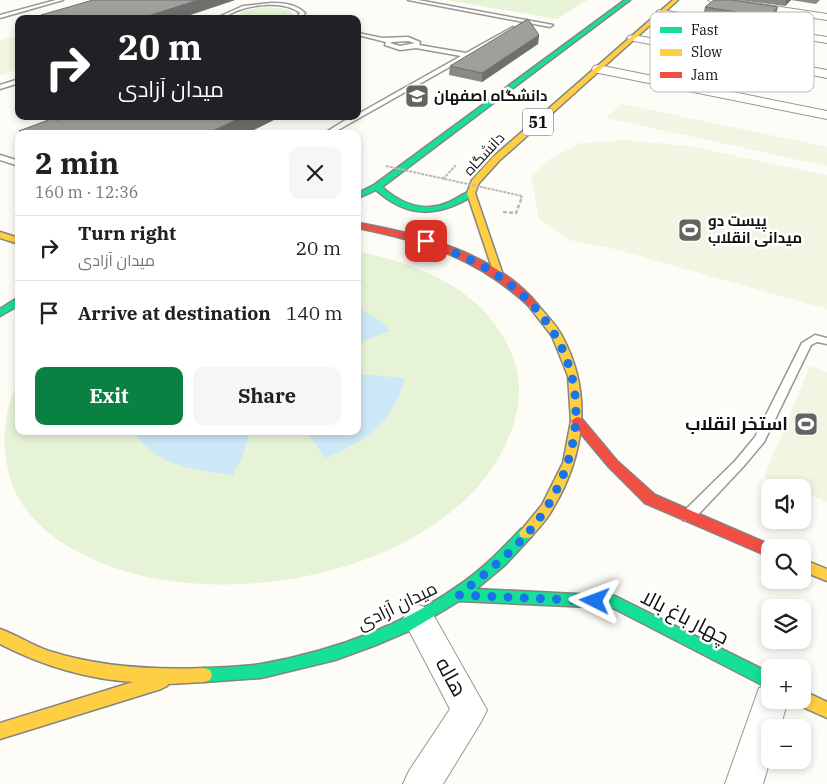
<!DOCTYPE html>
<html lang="en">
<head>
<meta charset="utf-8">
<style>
	body { margin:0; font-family:"IBM Plex Serif",Cairo,serif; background:#f6f6f6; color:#202124; height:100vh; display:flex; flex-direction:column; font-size:19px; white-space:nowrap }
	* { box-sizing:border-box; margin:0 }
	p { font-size:16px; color:#757577 }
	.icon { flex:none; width:28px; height:28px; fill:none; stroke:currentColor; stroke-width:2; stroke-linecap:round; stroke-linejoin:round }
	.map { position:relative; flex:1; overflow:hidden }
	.details { position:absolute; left:15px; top:130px; width:346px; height:305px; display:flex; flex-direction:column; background:#fff; border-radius:10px; box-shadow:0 2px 8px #0003 }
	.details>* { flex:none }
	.guide { position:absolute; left:15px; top:15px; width:346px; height:105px; border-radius:10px; box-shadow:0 2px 8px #0003; background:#202124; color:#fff; overflow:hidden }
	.buttons { position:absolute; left:761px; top:479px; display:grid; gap:10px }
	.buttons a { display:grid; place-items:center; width:50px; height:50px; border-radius:10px; background:#fff; box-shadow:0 2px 8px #0003; font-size:25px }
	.pin { position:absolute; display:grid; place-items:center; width:42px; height:42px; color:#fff; margin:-21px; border-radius:10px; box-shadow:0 2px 8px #0006 }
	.me { position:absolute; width:55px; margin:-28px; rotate:273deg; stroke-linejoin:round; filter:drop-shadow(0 0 4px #0008) }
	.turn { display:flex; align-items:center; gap:18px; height:105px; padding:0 20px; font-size:22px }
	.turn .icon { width:65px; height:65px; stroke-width:2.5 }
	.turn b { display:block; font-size:35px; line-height:42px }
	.round { display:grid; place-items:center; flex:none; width:52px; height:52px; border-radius:10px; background:#f6f6f6 }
	.headline { display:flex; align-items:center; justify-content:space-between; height:85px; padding:0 20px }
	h1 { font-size:30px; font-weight:700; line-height:38px }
	.primary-button { display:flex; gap:10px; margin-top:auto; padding:10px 20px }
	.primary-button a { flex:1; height:58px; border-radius:10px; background:#0b8043; color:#fff; font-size:20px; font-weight:700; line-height:58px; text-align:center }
	.primary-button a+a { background:#f6f6f6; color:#202124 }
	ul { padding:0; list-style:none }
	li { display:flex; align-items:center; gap:15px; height:65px; padding:0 20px; border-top:1px solid #e0e0e0 }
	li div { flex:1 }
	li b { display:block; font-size:19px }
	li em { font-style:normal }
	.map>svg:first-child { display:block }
</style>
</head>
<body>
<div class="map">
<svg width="827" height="784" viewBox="0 0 827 784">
	<rect width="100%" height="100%" fill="#fdfcf7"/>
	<g fill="#e7f3d7">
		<path d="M446,0H587L557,19Z"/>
		<path d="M265,7L281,8L292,12L293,15L288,19L238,18V15L247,10Z"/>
		<path d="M358,252C423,264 491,293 514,360C527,397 513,436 493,467C418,577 222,611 104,564C69,550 37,530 17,496C0,459 0,418 19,380V431H358Z"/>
	</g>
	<g fill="#f0f6e1">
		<path d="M19,35V69L0,75V40Z"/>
		<path d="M622,104L827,147V166L606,118Z"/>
		<path d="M625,140L688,146L827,175V309L614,249L569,240L539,219L531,177L550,159L581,143Z"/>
		<path d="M810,366L827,372V502L803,492L802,488L791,487L764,477Z"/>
	</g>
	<g fill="#cde8f7">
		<path d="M358,307L381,322L390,331L358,343Z"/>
		<path d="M358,374L405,378C391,425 369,439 326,458L305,431H358Z"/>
		<path d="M133,431H250L243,455L233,475C193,470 158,467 133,431Z"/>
	</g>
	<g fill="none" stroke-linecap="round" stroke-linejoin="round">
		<g stroke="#979795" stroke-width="3">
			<g id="lane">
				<path d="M56,0H63L0,18V15Z"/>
				<path d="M408,0H418L553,25L550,27Z"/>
				<path d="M272,3C284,3 296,4 305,13L301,19H296L300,13C286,1 256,4 239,10C230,13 224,19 214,19L243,6Z"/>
				<path d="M513,27L515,30L331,134H323L352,116H358V114L461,56L416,48L400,50L385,45L386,42L358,35V33L382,38L408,37L420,42L419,45L466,53ZM408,41L415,43L400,46L390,43L392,42Z"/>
				<path d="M19,79V83L0,89V85Z"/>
				<path d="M0,155L19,161V166L0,160Z"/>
				<path d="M815,335L827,338V344L817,342L811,345L764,442L743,467L693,520L688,521L683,520L681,516L683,512L735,461L755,437L802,343Z"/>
			</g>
		</g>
		<g stroke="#979795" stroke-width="2">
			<g id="street">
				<path d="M708,0H733L827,14V20L713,3Z"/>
				<path d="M661,10L827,37V43L657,15L656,13L657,11Z"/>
				<path d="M633,35L827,70V78L629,40L627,38L629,36Z"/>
				<path d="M598,65L827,111V119L594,72L592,69L594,66Z"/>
				<path d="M419,605L430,609L487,710L481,722L443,784H403L409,771L450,709L403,619L408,609Z"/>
				<path d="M770,684V700H788L780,728H770V760L763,784H725L759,688Z"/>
			</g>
		</g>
		<g stroke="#858482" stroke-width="3">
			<g id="fast">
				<path d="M625,0H630L382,187C400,203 423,213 447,203C455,200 462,194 471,191H474V195C439,217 408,219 376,190L358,198V193L374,185Z"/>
				<path d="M19,297V305L0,316V309Z"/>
				<path d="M526,528L531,529L533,533L531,537L505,565L476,589L615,596L770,673V689L613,608L459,601L411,630L376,645L335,660L261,678L204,682L198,680L196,675L198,670L204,668C223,667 242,667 261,664C334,651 405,625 465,581C486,566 503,548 521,529Z"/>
			</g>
		</g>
		<g stroke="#858482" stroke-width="3">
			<g id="slow">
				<path d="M673,0H678L499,161L479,183L475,193L503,275L498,278L495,277L467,193L472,180L493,157Z"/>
				<path d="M0,232L19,238V244L0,238Z"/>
				<path d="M533,302L536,303C545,314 556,324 562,336C593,393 585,456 552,510C547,520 538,528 531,537L526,538L521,537L519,533L542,505L563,463L571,421L568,376L552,336L528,305Z"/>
				<path d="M802,559L827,569V581L802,571Z"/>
				<path d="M0,629C17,635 32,645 49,651C99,667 152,670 204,668L210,670L212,675L210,680L204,682L168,684L167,686L161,689L0,739V723L133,682C86,679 41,665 0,644Z"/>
				<path d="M802,690L827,702V718L796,704L795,700H802Z"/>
			</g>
		</g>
		<g stroke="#858482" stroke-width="3">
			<g id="jam">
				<path d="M358,223C420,234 497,254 538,305L536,307H530C479,259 425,241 358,228Z"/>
				<path d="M577,417L581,418L617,461L655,495L775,547L770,548V557L645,503L609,467L573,424L571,421Z"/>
			</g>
		</g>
		<g stroke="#b9b9b8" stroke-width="2" stroke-dasharray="3 1" stroke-linecap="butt">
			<path d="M443,179L456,165"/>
			<path d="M521,198L522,196"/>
		</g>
		<path stroke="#b9b9b8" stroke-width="2.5" stroke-dasharray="4 2" stroke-linecap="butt" d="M503,212L516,213L522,197"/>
		<use href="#lane" fill="#fffffe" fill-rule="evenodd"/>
		<use href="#street" fill="#fffffe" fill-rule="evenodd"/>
		<use href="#fast" fill="#16e098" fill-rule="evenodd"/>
		<use href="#slow" fill="#ffcf43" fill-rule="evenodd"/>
		<use href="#jam" fill="#f24e42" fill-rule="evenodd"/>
		<path stroke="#b9b9b8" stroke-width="2" stroke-dasharray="3 1" stroke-linecap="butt" d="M386,166L522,196"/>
	</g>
	<g fill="#8a8986">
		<path d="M235,0L178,19H43L41,15Z"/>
		<path d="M739,0H820L816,4L791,0L785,6Z"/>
		<path d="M705,7L776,14L765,25L703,15Z"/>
		<path d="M539,35L538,44L482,82L449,75L450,66Z"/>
	</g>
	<g fill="#716f6d">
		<path d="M198,0H235L178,19H139Z"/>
		<path d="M786,0H791L785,6Z"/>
		<path d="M778,7L776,14L765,25L767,17Z"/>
		<path d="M539,35L538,44L482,82V73Z"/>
		<path d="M244,116H280V117L246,134H206Z"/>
	</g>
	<g fill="#a19f9c" stroke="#716f6d">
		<path d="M93,0H198L139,19H58L41,15Z"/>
		<path d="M714,0H732L778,7L767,17L705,7Z"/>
		<path d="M528,19L539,35L482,73L450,66Z"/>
		<path d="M69,116H244L206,134H79L75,133L72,134H27L19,131L51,119L58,120Z"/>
	</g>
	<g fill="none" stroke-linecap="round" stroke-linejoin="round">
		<path stroke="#1a73e8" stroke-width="9" stroke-dasharray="0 16.2" d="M426,241C450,251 475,260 497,275C580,331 599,422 547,507C525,543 491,569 459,595L595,601"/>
	</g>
	<defs>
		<g id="university-square" transform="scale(1.25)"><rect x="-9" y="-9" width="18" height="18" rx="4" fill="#646362" stroke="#fff"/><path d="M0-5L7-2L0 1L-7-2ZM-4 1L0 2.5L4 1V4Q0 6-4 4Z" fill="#fff"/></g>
		<g id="stadium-square" transform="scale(1.25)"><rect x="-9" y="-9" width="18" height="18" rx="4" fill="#646362" stroke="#fff"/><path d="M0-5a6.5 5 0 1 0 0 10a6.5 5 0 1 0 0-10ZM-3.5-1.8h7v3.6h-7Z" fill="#fff"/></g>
	</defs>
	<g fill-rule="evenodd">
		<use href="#university-square" x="417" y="96"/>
		<use href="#stadium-square" x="690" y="230"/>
		<use href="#stadium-square" x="806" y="424"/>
	</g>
	<g text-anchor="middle" stroke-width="5" stroke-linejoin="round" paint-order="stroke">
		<g font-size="15" font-weight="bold" fill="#111" stroke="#fff" text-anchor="start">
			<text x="434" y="101">دانشگاه اصفهان</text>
			<text x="708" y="226">پیست دو<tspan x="708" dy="17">میدانی انقلاب</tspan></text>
		</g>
		<g font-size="15" fill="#111" stroke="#fff">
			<text transform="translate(484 154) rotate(-47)" y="5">دانشگاه</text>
		</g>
		<rect fill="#fff" stroke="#585858" stroke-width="1" x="523" y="108.5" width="30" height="27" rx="4"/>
		<g font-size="16" font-weight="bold" fill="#111">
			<text x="538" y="128">51</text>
		</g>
		<g font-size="18" font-weight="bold" fill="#111" stroke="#fff" text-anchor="end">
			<text x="788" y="430">استخر انقلاب</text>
		</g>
		<g font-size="18" fill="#111" stroke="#fff">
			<text transform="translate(397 606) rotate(-26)" y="6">میدان آزادی</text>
		</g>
		<g font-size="21" fill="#111" stroke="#fff">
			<text transform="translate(685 617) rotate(27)" y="7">چهار باغ بالا</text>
			<text transform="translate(451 677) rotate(61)" y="7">هاله</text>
		</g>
	</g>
	<rect x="650" y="12" width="164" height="80" rx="8" fill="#fff" stroke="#b8b8b8" stroke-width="1"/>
	<rect x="660" y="27" width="22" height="6" fill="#16e098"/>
	<rect x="660" y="49" width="22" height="7" fill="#ffcf43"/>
	<rect x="660" y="72" width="22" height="6" fill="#f24e42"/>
	<g font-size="14" fill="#111">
		<text x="691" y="35">Fast</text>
		<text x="691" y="57">Slow</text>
		<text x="691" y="80">Jam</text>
	</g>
</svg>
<div class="buttons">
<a><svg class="icon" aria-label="sound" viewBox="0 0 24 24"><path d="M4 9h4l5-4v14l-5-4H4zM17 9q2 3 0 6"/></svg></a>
<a><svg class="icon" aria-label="search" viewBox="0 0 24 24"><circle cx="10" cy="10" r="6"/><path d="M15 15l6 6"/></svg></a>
<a><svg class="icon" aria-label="layers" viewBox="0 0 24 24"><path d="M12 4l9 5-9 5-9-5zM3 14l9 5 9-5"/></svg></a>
<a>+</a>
<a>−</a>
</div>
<div class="pin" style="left:426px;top:241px;background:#d93025"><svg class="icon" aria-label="arrive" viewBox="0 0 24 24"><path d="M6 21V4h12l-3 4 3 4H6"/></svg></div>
<svg class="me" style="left:595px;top:601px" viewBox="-20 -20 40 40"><path d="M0-17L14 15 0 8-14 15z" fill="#1a73e8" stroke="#fff" stroke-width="4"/></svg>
<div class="guide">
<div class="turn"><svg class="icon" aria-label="right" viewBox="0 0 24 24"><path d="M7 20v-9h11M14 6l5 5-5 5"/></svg><div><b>20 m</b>میدان آزادی</div></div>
</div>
<section class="details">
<div class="headline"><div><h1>2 min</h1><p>160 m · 12:36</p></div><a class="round"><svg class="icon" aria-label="close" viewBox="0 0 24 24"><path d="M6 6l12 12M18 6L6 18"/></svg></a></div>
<ul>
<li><svg class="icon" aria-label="right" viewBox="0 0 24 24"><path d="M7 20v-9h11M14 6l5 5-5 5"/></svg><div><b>Turn right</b><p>میدان آزادی</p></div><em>20 m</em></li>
<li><svg class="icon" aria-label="arrive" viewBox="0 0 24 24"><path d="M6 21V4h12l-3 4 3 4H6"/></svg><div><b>Arrive at destination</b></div><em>140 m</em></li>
</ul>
<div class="primary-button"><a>Exit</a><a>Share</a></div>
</section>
</div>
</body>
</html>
